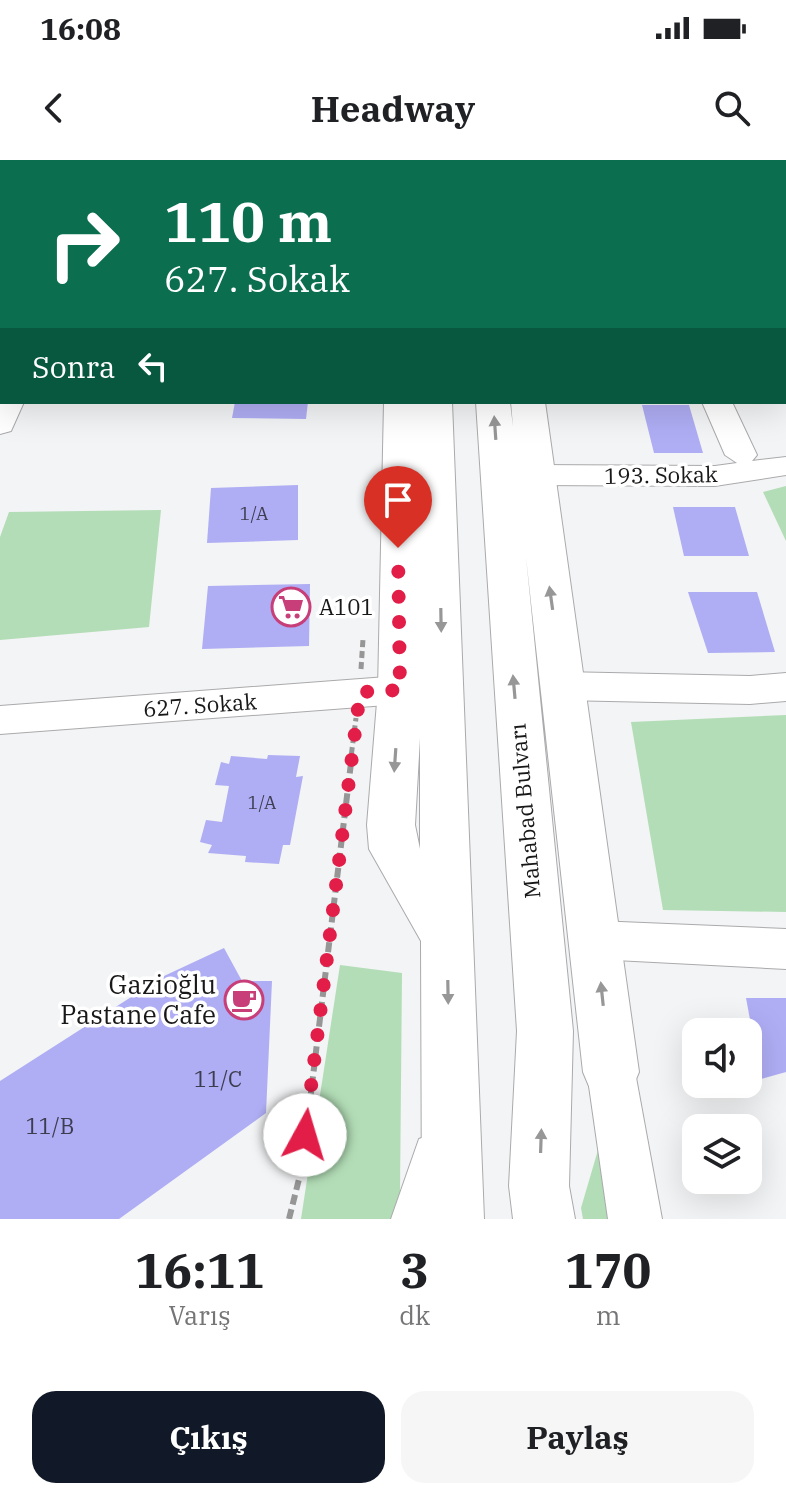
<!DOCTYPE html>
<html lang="tr">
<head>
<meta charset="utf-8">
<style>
	body { margin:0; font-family:"IBM Plex Serif",serif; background:#f6f6f6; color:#202124; height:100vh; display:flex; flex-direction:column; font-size:30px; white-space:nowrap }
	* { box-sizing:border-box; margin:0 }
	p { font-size:26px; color:#757577 }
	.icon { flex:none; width:44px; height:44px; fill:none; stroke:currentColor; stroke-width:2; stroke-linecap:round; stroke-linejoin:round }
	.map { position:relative; height:1059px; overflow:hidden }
	.details { display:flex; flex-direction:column; background:#fff; flex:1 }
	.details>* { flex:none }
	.hud { position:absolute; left:0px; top:0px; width:786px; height:244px; box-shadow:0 8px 32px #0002; background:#0b6e4f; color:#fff; overflow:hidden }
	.fabs { position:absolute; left:682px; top:858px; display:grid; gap:16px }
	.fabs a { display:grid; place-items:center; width:80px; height:80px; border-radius:16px; background:#fff; box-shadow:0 8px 32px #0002; font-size:40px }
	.pin { position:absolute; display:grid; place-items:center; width:68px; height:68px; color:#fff; margin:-82px -34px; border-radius:50% 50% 50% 0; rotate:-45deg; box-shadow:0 0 8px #0007 }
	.pin .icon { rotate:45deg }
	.me { position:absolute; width:88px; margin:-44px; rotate:6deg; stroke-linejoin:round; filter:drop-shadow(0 0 6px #0008) }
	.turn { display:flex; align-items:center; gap:28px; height:168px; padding:0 32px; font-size:36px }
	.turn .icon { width:104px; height:104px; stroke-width:2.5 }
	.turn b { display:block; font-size:56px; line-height:68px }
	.then { display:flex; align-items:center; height:76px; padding:0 32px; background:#0003; gap:16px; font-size:30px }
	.eta { display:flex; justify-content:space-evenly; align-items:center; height:136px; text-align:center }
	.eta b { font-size:48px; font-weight:800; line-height:56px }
	.primary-button { display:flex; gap:16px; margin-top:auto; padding:16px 32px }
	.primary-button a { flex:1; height:92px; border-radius:24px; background:#111827; color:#fff; font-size:32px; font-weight:800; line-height:92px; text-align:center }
	.primary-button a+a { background:#f6f6f6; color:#202124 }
	.status { display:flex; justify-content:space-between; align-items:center; height:56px; padding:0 40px; background:#fff; direction:ltr }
	.status svg { height:22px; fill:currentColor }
	header { display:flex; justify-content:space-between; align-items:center; height:104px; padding:0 32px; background:#fff; font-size:36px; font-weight:800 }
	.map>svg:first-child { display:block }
</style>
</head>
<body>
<div class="status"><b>16:08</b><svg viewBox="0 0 49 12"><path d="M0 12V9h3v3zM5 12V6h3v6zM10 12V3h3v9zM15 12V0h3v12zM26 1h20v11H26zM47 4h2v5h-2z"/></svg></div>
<header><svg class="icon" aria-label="back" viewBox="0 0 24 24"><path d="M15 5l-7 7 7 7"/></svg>Headway<svg class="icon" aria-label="search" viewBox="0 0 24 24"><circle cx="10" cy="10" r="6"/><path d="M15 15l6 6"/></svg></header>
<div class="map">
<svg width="786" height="1059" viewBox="0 0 786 1059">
	<rect width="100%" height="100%" fill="#f3f4f5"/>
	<g fill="#b2ddb6">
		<path d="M786,326V381L763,332Z"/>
		<path d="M161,350L149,467L0,480V377L9,352Z"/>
		<path d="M786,555V752L663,750L631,562Z"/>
		<path d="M340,805L402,813L400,1032L393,1059H301Z"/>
		<path d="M598,990L613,1059H583L581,1048Z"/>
	</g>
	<g fill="#afadf4">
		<path d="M235,242H308L306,259L232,258Z"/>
		<path d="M642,245H689L703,293H654Z"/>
		<path d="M298,325V380L207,383L211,328Z"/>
		<path d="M673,347H735L749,396H684Z"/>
		<path d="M310,424L309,486L202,489L208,426Z"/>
		<path d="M688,432H757L775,492L708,493Z"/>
		<path d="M268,595L300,596L296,617L303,616L290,685H283L279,704L245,702L246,696L208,693L212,685L200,682L206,660L222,662L229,626L215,625L221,602L229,604L231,596L267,599Z"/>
		<path d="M224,788L242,821H272L266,953L119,1059H0V921L164,816Z"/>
		<path d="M746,838H786V912L761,919Z"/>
	</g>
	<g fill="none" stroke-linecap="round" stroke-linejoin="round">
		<g stroke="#aaaaac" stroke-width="2">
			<g id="minor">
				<rect x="337" y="0" width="22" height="2"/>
				<path d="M757,0H779L780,2H758Z"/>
				<rect x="784" y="30" width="2" height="18"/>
				<rect x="784" y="64" width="2" height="14"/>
				<path d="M784,141H786L784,158Z"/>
				<rect x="0" y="165" width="2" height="16"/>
				<path d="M784,217L786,218V237L784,236Z"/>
				<path d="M0,235L2,242H24L11,271L0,274Z"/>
				<path d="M702,242H732L757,295L752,301L786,297V315L715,326L535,325L524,322L519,315L524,308L535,305L715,306L737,303L725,295Z"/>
				<path d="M562,512L750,516L786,513V541L750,544L562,540L549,536L543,526L549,516Z"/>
				<path d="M400,516L413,520L419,530L413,540L400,544L0,574V546Z"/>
				<path d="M596,761L786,769V809L596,799L580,794L573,780L580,766Z"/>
				<path d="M611,889L628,896L635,912L662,1059H608L587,912L594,896Z"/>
				<path d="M437,972L455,979L463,997L445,1059H391L419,979Z"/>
			</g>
		</g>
		<g stroke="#aaaaac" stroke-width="2">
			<g id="major">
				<path d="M404,0H431L432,2H405Z"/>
				<path d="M466,0H492L493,2H467Z"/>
				<path d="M384,242H452L484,1059H422L421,781L369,689L367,665L378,530ZM420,578V689L415,665Z"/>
				<path d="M476,242H510L513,267L511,242H545L639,912L631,931L611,938L591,931L583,912L526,397L573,871L569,1026L575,1059H513L509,1026L517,871Z"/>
			</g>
		</g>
		<g stroke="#969697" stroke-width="5" stroke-dasharray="7 4" stroke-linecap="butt">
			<path d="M361,509L363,479"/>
			<path d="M350,605L356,558"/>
		</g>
		<path stroke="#969697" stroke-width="6" stroke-dasharray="10 5" stroke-linecap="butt" d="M289,1059L302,1007L351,603"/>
		<use href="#minor" fill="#fff" fill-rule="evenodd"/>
		<use href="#major" fill="#fff" fill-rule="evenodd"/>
	</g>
	<defs><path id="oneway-solid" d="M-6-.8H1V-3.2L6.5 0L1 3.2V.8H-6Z" transform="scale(2)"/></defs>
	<g fill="#979798">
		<use href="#oneway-solid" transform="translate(495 268) rotate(-94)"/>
		<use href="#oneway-solid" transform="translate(551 438) rotate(-98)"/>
		<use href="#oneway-solid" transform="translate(441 460) rotate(89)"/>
		<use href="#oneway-solid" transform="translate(514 527) rotate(-95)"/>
		<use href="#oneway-solid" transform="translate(395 600) rotate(94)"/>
		<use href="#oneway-solid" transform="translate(448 832) rotate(89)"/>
		<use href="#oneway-solid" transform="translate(602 834) rotate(-96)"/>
		<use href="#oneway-solid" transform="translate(541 981) rotate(-88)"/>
	</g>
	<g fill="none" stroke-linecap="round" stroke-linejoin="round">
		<path stroke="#e11d48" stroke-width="14" stroke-dasharray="0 25.2" d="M305,975L360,532L400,530L398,388"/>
	</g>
	<defs>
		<g id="supermarket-ring" transform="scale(2)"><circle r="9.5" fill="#fff" stroke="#c73e79" stroke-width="1.5"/><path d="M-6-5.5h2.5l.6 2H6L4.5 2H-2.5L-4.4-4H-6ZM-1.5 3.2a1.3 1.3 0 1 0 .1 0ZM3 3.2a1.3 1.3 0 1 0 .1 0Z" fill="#c73e79"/></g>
		<g id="cafe-ring" transform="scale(2)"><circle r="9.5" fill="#fff" stroke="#c73e79" stroke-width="1.5"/><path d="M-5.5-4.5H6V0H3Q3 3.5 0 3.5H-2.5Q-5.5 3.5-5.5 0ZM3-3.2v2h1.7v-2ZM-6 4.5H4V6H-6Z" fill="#c73e79"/></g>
	</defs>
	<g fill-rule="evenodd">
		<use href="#supermarket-ring" x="291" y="447"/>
		<use href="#cafe-ring" x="244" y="840"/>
	</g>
	<g text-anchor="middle" stroke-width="7" stroke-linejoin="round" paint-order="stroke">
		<g font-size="18" fill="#3e3d50">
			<text x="254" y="360">1/A</text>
			<text x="262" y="649">1/A</text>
		</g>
		<g font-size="22" fill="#181819" stroke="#fff">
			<text transform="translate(661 315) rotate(-1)" y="8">193. Sokak</text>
			<text transform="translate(200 545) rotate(-4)" y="8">627. Sokak</text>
			<text transform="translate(525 651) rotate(-95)" y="8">Mahabad Bulvarı</text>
		</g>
		<g font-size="22" fill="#181819" stroke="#fff" text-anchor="start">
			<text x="319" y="455">A101</text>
		</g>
		<g font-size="22" fill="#3e3d50">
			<text x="218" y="927">11/C</text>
			<text x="50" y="974">11/B</text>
		</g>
		<g font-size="26" fill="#181819" stroke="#fff" text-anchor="end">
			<text x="216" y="834">Gazioğlu<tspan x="216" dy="30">Pastane Cafe</tspan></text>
		</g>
	</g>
</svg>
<div class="fabs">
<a><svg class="icon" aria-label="sound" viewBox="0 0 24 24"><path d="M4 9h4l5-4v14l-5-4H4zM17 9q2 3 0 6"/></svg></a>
<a><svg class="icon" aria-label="layers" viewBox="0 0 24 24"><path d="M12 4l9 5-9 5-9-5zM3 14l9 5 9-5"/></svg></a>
</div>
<div class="pin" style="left:398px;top:388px;background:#d93025"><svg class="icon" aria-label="arrive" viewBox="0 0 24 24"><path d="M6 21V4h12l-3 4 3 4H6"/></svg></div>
<svg class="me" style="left:305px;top:975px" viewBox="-20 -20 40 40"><circle r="19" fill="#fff"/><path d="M0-13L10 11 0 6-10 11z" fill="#e11d48"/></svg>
<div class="hud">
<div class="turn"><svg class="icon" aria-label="right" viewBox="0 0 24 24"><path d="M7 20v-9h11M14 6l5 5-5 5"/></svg><div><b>110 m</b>627. Sokak</div></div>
<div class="then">Sonra<svg class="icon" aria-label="left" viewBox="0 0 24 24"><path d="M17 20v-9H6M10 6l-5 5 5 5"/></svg></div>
</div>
</div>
<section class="details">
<div class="eta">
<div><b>16:11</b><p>Varış</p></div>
<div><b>3</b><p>dk</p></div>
<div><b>170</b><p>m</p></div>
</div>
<div class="primary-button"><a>Çıkış</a><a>Paylaş</a></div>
</section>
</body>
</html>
